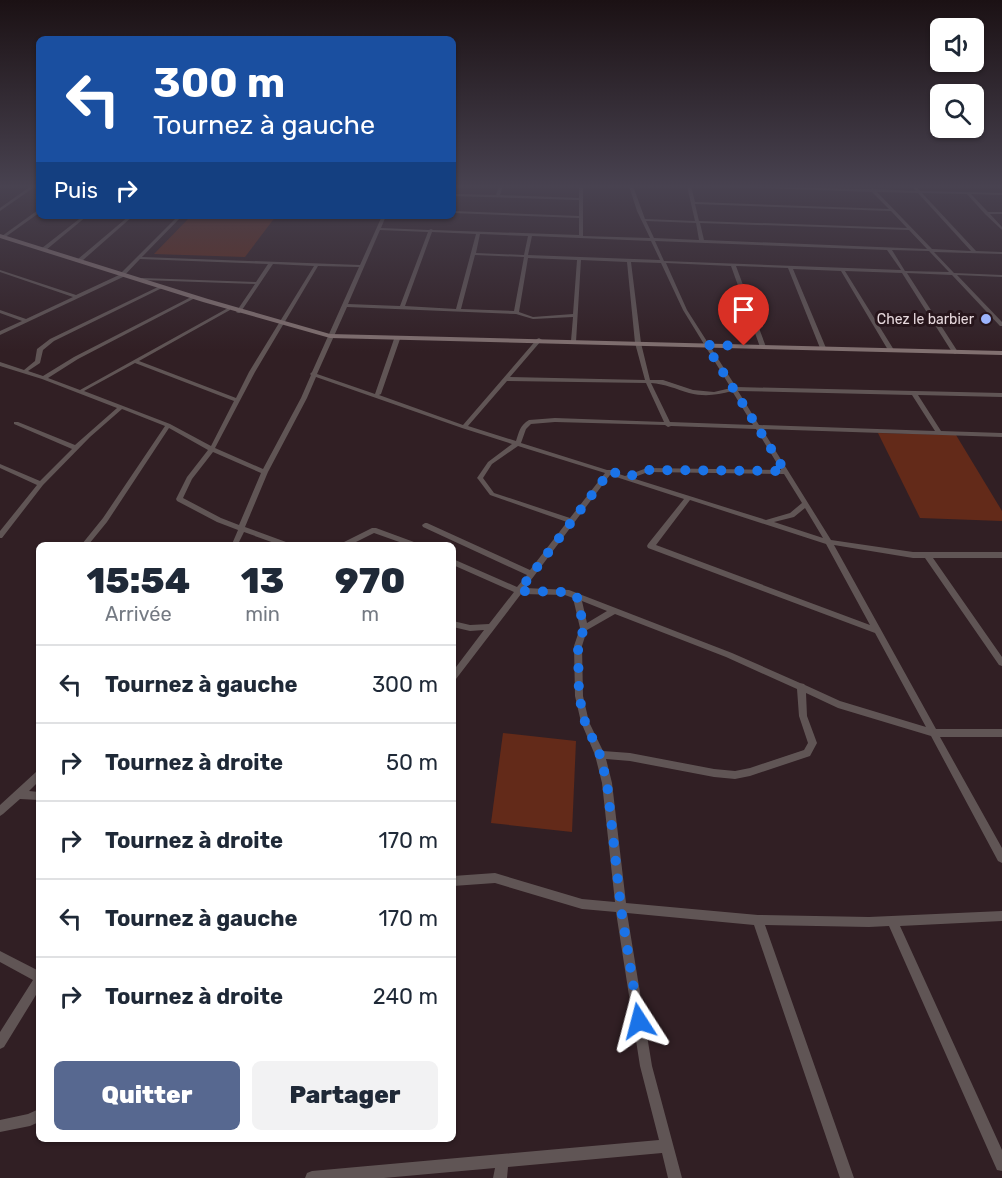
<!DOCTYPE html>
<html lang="fr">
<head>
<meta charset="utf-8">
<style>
	body { margin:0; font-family:Rubik,sans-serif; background:#f2f2f3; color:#1f2937; height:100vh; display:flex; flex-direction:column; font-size:22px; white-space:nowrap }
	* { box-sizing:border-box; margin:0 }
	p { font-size:20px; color:#747a83 }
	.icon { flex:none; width:33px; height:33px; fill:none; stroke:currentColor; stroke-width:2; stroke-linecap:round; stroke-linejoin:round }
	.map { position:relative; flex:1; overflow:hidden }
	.details { position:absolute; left:36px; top:542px; width:420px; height:600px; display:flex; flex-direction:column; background:#fff; border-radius:9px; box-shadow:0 2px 4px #0004 }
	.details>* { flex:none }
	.guide { position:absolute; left:36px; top:36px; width:420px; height:183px; border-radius:9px; box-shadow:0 2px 4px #0004; background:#1a4fa0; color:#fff; overflow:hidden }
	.tools { position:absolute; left:930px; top:18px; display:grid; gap:12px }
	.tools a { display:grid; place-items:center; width:54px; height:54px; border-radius:9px; background:#fff; box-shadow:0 2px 4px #0004; font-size:30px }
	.pin { position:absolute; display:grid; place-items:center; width:51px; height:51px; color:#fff; margin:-62px -26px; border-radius:50% 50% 50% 0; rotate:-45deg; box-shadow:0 0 6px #0007 }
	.pin .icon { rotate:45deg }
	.me { position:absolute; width:66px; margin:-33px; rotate:351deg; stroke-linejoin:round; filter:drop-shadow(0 0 4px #0008) }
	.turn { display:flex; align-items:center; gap:21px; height:126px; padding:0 18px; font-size:27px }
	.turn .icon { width:78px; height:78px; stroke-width:2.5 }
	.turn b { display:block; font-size:42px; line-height:51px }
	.then { display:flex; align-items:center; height:57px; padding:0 18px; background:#0003; gap:12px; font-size:22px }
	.eta { display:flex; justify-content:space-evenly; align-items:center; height:102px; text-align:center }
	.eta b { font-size:36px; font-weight:800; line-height:42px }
	.cta { display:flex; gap:12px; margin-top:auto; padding:12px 18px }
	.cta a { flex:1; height:69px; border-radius:9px; background:#576890; color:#fff; font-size:24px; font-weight:800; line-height:69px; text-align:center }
	.cta a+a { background:#f2f2f3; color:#1f2937 }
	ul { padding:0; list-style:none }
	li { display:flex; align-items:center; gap:18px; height:78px; padding:0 18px; border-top:2px solid #e0e1e3 }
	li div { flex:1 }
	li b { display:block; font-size:22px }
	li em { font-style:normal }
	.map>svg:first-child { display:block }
</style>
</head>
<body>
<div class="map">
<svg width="1002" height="1178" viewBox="0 0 1002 1178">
	<rect width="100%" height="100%" fill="#311f24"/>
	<g fill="#632a19">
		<path d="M191,216H276L245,257L154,254Z"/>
		<path d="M878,433L956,435L1002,511V521L920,518Z"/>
		<path d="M503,733L576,741L572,832L491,823Z"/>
	</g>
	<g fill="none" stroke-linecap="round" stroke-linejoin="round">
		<g fill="#605555" fill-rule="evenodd">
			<path d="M31,186H36L0,211V208Z"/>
			<path d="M499,186H503L500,195L579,198V186H583V236L650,238L637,211L629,186H633L645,219L695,221L687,186H691L695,202L889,209L872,192L704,186L870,189L872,188L874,189L916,191L912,186H916L920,191L1002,193V195L971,194L988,212H1002V214H990L1002,227V230L985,214L967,194L922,193L976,251L1002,252V254L934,252L954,273L1002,275V277L957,275L1002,322V326H1000L952,275L907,273L958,352L955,354L952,352L902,273L845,271L894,350L891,352L888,350L841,271L793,269L826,348L823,350L820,348L788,268L736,266L766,347L763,349L760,347L731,266L666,263L687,310L736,387L1002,393V397L918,395L941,431L1002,433V437L762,429L831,540L913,552H1002V558H933L1002,657V666L999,665L925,558H913L834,545L936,729H1002V737H940L1002,848V863L998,861L931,736L838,708L806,693L807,716L817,743L810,756L750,776L735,779L714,777L630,761L606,759L612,783L626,903L758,915L869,917L1002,911V921L900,926L1002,1150V1171L997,1170L889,926L869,927L765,925L854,1178H840L754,925L627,913L652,1066L682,1178H668L662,1153L508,1167L507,1178H493L495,1168L384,1178H305L307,1173L312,1171L659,1140L640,1066L616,912L582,909L495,883L453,886V876L495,873L582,899L615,902L602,783L595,755L581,722L575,696L574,646L580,628L573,598L565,595L521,594L456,679L453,680V671L484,630L470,631L453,627V621L470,625L489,624L514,592L453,565V559L517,587L527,575L423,527L422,525L425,523H427L530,570L567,522L490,495L478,479L477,478L488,462L512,444L462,428L316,377L307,398L268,472L245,527L286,542V544H277L244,532L238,544H232L238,530L217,522L177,501L176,499L187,477L208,450L169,428L107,522L89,544H82L103,518L165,426L122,409L90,437L43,485L2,538H0V531L37,485L0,468V464L40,481L72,449L14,424V422H18L75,445L117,408L42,379L0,366V362L24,370L35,361L37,349L50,339L160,286L162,287V288L54,341L43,350L40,363L28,371L43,376L74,357L193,296L195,297V298L78,359L48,378L80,390L228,308L230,309V310L139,361L236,398L249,372L314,266L273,264L240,313H238L236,312L255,284L142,280L140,279L142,278L256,282L268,264L140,259L123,277L0,335V331L22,321L0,313V310L26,319L73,297L0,272V270L76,295L119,275L178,216H182L142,257L360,265L382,216H386L381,228L429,230L431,229L433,230L579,235V218L453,213V211L579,216V200L453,196V194L496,195ZM877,192L918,193L971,251L932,249ZM695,204L891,211L907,228L699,221ZM646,221L696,223L699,240L654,238ZM700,223L909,230L927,249L704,240ZM380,230L428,232L400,306L348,304ZM432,232L476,234L456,309L405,306ZM480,234L528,236L524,255L476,253ZM532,236L651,241L660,260L528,255ZM655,241L887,250L901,270L664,261ZM892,250L929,251L949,272L905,271ZM475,255L524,257L514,311L461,309ZM528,258L577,260L573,314L533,317L519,312ZM581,260L627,262L635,343L645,380L510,377L541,341L542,340L539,338L537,339L463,425L379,395L381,394L400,339L399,338L394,339L375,394L317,374L347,307L516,314L533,319L573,317L571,341L576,342ZM631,262L661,263L683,310L731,388L714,392L693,390L663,380H650L641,343ZM318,266L359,267L312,372L310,374L311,375L301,398L263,469L215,448L255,372ZM135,363L234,401L211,446L170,424L84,391ZM507,381L646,383L664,422L555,418L529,420C520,425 519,432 516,441L468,426ZM651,383C665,384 676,389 689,393C705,397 717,395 732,391L753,425L670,422ZM738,391L912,395L935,431L759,425ZM555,422L665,425L668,427L671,426L756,429L781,470L647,468L625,476L613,472L612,470H607L521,443L526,429L531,424ZM518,446L605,473L570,518L494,493L483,478L492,464ZM213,452L261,473L239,525L221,518L183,498L192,479ZM648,472L784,474L802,503L790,513L766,520L632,478ZM610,475L684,499L648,544L647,546L648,548L875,633L926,727L840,701L805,685L804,684L800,683L732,653L569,590L525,588ZM690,500L826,544L870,625L656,545ZM805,508L823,538L774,522L794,517ZM582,601L607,611L587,623ZM615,614L726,657L797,689L799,716L808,743L804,750L750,768L735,771L714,769L630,753L603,751L589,722L583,696L582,646L587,630Z"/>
			<path d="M38,210H39V213L4,238H2V236Z"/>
			<path d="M83,216H87L46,250H42V248Z"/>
			<path d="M129,216H133L82,261H78V259Z"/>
			<path d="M372,528H376L414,542L415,544H405L374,533L352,544H343L344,542Z"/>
			<path d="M39,771V781L29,791L39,792V800L20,799L3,814L0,816V805L36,772Z"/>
			<path d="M0,951L39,971V990L4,1047L0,1049V1032L33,980L0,962Z"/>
			<path d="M39,1109V1122L30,1126L0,1132V1120L28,1114Z"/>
		</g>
		<path fill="#817070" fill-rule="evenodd" d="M0,234L208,299L330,334L1002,351V355L330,338L203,302L0,238Z"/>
	</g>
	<linearGradient id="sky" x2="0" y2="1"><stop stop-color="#1b1114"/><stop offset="0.53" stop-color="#484250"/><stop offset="1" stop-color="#484250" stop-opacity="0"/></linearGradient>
	<rect width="1002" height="351" fill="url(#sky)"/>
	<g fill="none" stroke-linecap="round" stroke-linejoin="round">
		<path stroke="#1a73e8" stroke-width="10" stroke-dasharray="0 18" d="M639,1021L621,909L607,783L600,755L585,722L579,696L578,646L584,628L577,597L566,592L519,591L610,471L627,477L647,470L785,471L706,345L744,346"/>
	</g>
	<circle fill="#9cb4fd" stroke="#27151b" stroke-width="2" cx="986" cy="319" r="6"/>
	<g text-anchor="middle" stroke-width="6" stroke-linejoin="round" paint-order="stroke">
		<g font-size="14" fill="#e6d8dc" stroke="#27151b" text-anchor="end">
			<text x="974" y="324">Chez le barbier</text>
		</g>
	</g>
</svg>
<div class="tools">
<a><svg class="icon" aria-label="sound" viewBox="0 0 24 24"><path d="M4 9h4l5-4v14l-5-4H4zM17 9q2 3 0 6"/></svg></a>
<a><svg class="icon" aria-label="search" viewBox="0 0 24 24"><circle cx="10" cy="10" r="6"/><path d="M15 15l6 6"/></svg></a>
</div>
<div class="pin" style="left:744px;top:346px;background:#d93025"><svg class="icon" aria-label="arrive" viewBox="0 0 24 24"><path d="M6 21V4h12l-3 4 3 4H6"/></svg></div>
<svg class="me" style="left:639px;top:1021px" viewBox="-20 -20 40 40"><path d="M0-17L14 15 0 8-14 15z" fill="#1a73e8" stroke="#fff" stroke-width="4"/></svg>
<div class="guide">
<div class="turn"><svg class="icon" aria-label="left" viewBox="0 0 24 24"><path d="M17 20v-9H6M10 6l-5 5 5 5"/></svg><div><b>300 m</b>Tournez à gauche</div></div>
<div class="then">Puis<svg class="icon" aria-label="right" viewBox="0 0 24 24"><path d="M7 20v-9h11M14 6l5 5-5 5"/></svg></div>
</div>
<section class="details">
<div class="eta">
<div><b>15:54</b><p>Arrivée</p></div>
<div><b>13</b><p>min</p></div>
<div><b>970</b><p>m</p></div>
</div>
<ul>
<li><svg class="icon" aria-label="left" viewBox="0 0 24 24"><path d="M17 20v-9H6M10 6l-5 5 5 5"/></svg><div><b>Tournez à gauche</b></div><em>300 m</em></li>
<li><svg class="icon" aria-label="right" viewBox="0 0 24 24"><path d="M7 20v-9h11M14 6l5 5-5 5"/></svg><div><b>Tournez à droite</b></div><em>50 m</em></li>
<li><svg class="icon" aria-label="right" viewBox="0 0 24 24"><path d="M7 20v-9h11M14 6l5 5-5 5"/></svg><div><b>Tournez à droite</b></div><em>170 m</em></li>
<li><svg class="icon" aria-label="left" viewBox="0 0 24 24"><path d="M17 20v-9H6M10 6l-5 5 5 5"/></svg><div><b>Tournez à gauche</b></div><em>170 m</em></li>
<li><svg class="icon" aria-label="right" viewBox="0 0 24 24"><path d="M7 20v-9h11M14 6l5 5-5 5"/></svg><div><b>Tournez à droite</b></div><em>240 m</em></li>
</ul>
<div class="cta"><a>Quitter</a><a>Partager</a></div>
</section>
</div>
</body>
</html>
